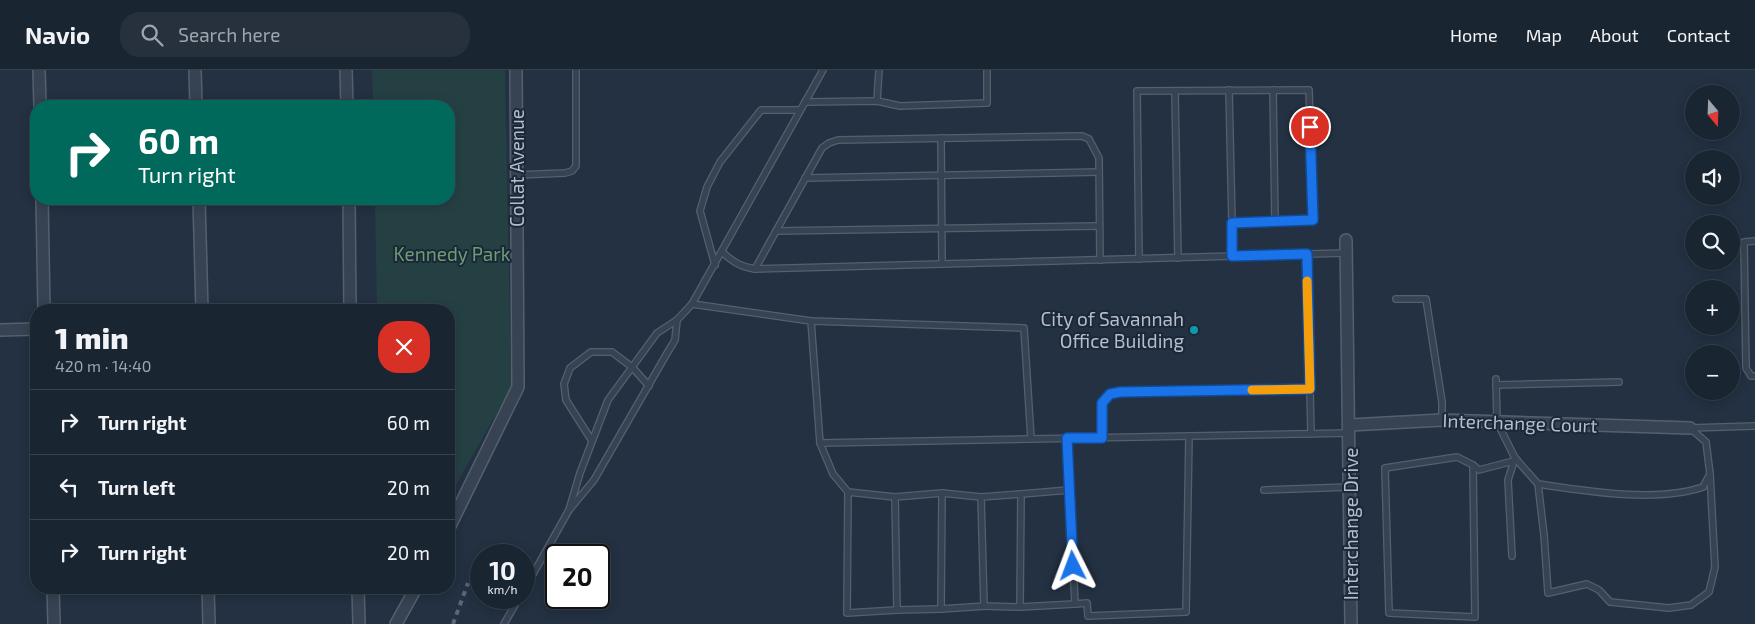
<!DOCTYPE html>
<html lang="en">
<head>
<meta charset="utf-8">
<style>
	body { margin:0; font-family:"Exo 2",sans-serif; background:#27313e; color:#f1f3f6; height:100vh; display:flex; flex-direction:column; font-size:19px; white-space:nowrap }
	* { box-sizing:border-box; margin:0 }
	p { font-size:16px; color:#9fa5ac }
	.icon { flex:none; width:28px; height:28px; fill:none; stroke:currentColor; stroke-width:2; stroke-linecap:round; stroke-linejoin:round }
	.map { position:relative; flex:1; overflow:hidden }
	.drawer { position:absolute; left:30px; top:234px; width:425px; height:290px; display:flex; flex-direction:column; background:#1a2532; border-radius:20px; box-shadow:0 2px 12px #0003,0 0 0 1px #38424d }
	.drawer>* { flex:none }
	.guide { position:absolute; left:30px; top:30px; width:425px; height:105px; border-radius:20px; box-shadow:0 2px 12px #0003,0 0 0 1px #38424d; background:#00695c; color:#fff; overflow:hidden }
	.needle { width:32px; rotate:161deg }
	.controls { position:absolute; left:1685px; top:15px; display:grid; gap:10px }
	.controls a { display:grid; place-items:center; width:55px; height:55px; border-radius:50%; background:#1a2532; box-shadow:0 2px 12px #0003,0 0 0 1px #38424d; font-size:25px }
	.speed { position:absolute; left:470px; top:474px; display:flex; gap:10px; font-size:25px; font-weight:700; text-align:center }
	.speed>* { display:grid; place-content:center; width:65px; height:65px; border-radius:50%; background:#1a2532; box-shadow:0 2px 12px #0003,0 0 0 1px #38424d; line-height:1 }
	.speed small { font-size:12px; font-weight:400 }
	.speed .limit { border:2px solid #111; border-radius:8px; background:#fff; color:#111 }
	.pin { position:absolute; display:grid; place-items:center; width:42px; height:42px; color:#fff; margin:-21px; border:2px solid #fff; border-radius:50%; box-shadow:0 1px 5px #0007 }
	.me { position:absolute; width:55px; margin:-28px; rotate:357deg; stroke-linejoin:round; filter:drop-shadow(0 0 4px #0008) }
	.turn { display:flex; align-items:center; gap:18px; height:105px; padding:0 25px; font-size:22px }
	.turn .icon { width:65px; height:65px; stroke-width:2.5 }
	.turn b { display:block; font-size:35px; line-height:42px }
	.round { display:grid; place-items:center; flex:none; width:52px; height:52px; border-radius:20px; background:#27313e }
	.headline { display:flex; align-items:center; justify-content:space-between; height:85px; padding:0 25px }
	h1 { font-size:30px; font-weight:800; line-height:38px }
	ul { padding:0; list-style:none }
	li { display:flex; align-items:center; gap:15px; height:65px; padding:0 25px; border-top:1px solid #38424d }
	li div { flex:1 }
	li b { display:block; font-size:19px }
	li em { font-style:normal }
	header { display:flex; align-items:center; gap:30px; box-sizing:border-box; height:70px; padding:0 25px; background:#1a2532; border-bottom:1px solid #38424d }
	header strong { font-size:24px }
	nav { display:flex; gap:28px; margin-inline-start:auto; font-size:18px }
	.search { width:350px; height:45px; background:#27313e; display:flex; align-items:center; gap:12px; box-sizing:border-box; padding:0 18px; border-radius:20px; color:#9fa5ac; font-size:19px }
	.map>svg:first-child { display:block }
</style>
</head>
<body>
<header>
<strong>Navio</strong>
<div class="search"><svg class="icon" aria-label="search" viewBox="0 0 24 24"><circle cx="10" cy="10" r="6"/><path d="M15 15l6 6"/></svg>Search here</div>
<nav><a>Home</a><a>Map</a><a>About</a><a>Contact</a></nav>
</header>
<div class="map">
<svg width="1755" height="554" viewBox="0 0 1755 554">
	<rect width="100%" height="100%" fill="#233142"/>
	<path fill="#254043" d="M372,0H505L511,318L449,427V240H377L375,129H449V36H373Z"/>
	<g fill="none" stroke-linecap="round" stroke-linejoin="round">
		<g stroke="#55606f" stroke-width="8">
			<g id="lane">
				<path d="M1229,20L1232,153"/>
				<path d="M1273,20L1275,151"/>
				<path d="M1175,21L1178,188"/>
				<path d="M877,31L879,0"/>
				<path d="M805,32L877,31L900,36L987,33V0"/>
				<path d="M941,68L942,194"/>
				<path d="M517,105L565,103L572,101L576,96V0"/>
				<path d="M805,108L1099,102"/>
				<path d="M776,161L1099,156"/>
				<path d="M1755,171L1744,172L1746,298L1751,306H1755"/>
				<path d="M722,182C733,192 741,197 755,199L1346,183"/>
				<path d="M1307,184L1311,364"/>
				<path d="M1139,189L1137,21L1309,20L1313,150L1232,153V186"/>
				<path d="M715,195L700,141L707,117L720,92L761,40H800"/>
				<path d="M755,199L822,78L829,73L838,70L1082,66L1089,69L1099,88L1100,190"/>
				<path d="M1396,229H1426L1442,332V350"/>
				<path d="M692,234L811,251L820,373L1350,363"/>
				<path d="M811,251L1024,258L1031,369"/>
				<path d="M1496,309L1497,352L1515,388L1538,414C1586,421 1656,433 1703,417L1710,404L1706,372L1690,358"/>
				<path d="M1496,315L1619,312"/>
				<path d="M1690,358L1755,356"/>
				<path d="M1102,368V333L1109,324L1120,322L1310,319"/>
				<path d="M1067,369L1075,534L1087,533L1088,546L1186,542L1189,366"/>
				<path d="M592,371L566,330L564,314L570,298L591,282H612L632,297L649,316"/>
				<path d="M820,373L833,404L848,422"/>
				<path d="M1473,395L1475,547L1389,543L1385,398L1457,387L1473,395L1479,400L1517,390"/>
				<path d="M1538,414L1544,465L1548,523L1587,514L1599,520L1610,532L1669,538L1691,535L1709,522L1715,497L1710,404"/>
				<path d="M1069,420L1021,424L1020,537L1075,534"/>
				<path d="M1264,420L1350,417"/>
				<path d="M895,427L848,422L847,543L897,540"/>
				<path d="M981,427L942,423L941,539L986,536"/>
				<path d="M569,440L580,403L608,330L657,263L677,250L692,234L823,0"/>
				<path d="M1512,486L1508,410L1515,388"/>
				<path d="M524,520L569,440L594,410L666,285L675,270L677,250"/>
				<path d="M1020,537L984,536L981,427L1021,424"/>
				<path d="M941,539L897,540L895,427L942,423"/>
				<path d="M504,554L519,528"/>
			</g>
		</g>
		<g stroke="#55606f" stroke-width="14">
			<g id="street">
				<path d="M39,0L40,36"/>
				<path d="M195,0L196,36"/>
				<path d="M346,0L347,36"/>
				<path d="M42,129L44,240"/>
				<path d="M199,129L202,240"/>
				<path d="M349,129L350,240"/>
				<path d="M1346,170L1351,554"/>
				<path d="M0,260L36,259"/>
				<path d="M1350,355L1442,350L1690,358"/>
				<path d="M449,458L518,317L516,0"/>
				<path d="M53,518L54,554"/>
				<path d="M208,518L209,554"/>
				<path d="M358,518L359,554"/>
				<path d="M396,554L416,518"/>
			</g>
		</g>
		<use href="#lane" stroke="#374352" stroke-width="5.5"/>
		<use href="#street" stroke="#374352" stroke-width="11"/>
		<path stroke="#596779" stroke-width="4" stroke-dasharray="5 5" stroke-linecap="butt" d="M453,554L468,513"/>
	</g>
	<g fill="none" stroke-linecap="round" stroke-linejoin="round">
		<g stroke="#114b97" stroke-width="12">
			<path id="route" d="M1073,496L1067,368H1102V333L1110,324L1120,322L1310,319L1307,184L1232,186V153L1313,150L1310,57"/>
		</g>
		<use href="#route" stroke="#1a73e8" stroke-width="9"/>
		<path stroke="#f59e0b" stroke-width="9" d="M1252,320L1310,319L1307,211"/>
	</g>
	<circle fill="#0f9aa8" stroke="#1c2737" stroke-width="2" cx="1194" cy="260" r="5"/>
	<g text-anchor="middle" stroke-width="4" stroke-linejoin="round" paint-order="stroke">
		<g font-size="19" fill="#b4bdcc" stroke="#1c2737">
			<text transform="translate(517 98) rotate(-90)" y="7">Collat Avenue</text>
			<text transform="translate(1520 353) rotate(2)" y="7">Interchange Court</text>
			<text transform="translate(1351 454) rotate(-90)" y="7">Interchange Drive</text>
		</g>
		<g font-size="19" fill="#699f74" stroke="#1c2737">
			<text x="452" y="191">Kennedy Park</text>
		</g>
		<g font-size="19" fill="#b4bdcc" stroke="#1c2737" text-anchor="end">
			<text x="1184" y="256">City of Savannah<tspan x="1184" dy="22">Office Building</tspan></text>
		</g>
	</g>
</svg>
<div class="controls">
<a><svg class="needle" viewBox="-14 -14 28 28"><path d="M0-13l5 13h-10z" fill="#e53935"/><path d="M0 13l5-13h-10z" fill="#9fa5ac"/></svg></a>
<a><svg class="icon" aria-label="sound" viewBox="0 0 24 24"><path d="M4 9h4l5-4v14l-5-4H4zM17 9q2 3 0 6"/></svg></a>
<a><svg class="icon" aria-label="search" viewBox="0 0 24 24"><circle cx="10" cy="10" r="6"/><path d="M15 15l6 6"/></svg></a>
<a>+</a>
<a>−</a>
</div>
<div class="speed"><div>10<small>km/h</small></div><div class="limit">20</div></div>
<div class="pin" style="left:1310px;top:57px;background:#d93025"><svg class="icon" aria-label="arrive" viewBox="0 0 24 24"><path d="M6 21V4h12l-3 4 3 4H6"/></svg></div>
<svg class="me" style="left:1073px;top:496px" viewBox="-20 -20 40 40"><path d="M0-17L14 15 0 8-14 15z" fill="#1a73e8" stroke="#fff" stroke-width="4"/></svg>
<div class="guide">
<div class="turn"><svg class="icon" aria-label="right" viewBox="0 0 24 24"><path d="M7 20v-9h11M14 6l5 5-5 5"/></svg><div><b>60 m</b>Turn right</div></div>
</div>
<section class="drawer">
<div class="headline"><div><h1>1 min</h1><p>420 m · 14:40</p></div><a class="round" style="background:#d93025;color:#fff"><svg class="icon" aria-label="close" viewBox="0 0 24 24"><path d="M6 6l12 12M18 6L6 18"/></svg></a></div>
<ul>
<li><svg class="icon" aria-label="right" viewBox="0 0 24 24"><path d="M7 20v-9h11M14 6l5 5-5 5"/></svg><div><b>Turn right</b></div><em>60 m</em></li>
<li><svg class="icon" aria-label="left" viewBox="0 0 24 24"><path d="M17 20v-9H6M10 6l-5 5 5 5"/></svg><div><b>Turn left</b></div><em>20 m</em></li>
<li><svg class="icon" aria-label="right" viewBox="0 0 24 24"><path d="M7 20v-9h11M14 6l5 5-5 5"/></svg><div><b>Turn right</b></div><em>20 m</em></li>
</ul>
</section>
</div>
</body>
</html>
